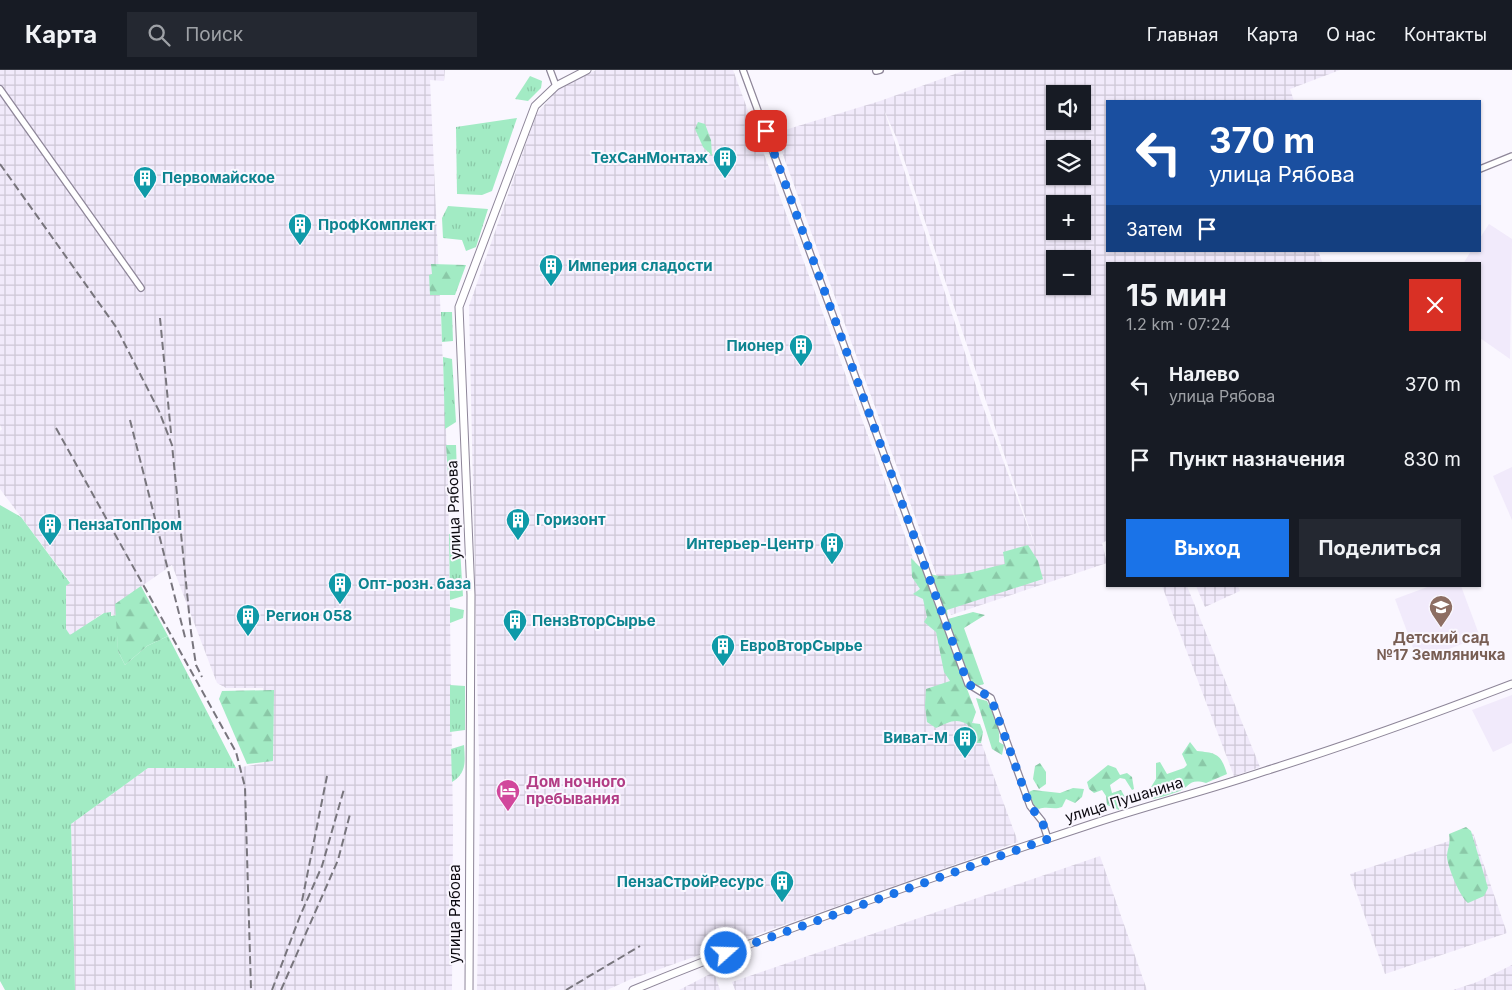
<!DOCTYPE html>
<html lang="ru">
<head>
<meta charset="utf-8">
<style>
	body { margin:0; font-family:Inter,sans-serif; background:#242831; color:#f1f3f6; height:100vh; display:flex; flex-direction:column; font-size:19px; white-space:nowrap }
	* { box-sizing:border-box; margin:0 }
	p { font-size:16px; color:#9ea1a6 }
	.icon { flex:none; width:28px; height:28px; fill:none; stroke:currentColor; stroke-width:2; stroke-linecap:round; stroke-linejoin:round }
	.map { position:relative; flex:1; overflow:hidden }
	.side { position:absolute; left:1106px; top:192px; width:375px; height:325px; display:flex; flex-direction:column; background:#171b24; border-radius:0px; box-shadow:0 1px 4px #0004 }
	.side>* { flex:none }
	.guide { position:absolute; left:1106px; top:30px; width:375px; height:152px; border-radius:0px; box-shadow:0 1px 4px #0004; background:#1a4fa0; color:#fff; overflow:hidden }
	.controls { position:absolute; left:1046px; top:15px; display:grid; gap:10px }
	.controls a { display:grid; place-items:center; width:45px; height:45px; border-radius:0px; background:#171b24; box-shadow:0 1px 4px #0004; font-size:25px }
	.pin { position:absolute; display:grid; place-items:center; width:42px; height:42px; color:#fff; margin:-21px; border-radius:10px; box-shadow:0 2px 8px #0006 }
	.me { position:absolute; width:55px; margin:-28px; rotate:70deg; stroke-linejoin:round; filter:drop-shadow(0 0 4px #0008) }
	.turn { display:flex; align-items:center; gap:18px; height:105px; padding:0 20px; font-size:22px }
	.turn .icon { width:65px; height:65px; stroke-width:2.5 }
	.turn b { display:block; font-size:35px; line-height:42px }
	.then { display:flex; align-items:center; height:48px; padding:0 20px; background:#0003; gap:10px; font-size:19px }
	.round { display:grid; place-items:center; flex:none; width:52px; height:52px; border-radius:0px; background:#242831 }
	.head { display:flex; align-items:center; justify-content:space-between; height:85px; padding:0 20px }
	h1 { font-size:30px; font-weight:700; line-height:38px }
	.button { display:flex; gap:10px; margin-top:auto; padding:10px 20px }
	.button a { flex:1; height:58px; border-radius:0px; background:#1a73e8; color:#fff; font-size:20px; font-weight:700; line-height:58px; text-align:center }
	.button a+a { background:#242831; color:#f1f3f6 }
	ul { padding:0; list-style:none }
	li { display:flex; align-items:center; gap:15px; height:75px; padding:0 20px }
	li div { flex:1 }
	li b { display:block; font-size:19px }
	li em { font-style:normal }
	header { display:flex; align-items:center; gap:30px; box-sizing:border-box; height:70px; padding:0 25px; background:#171b24; border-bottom:1px solid #363941 }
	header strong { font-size:24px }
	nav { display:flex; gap:28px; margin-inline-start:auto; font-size:18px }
	.search { width:350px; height:45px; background:#242831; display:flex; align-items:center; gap:12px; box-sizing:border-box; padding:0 18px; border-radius:0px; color:#9ea1a6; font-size:19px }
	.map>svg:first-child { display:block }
</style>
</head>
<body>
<header>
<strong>Карта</strong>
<div class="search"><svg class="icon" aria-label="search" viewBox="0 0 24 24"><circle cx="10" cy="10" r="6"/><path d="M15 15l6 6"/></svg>Поиск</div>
<nav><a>Главная</a><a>Карта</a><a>О нас</a><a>Контакты</a></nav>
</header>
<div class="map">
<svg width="1512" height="920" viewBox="0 0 1512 920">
	<defs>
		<pattern id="industrial-grid" width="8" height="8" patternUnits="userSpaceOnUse" patternTransform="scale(1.25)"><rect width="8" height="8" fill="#f1eafb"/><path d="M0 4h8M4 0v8" fill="none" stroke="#cdc7d6"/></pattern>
		<pattern id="grass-tufts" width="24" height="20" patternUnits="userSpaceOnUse" patternTransform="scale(1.25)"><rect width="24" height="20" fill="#a2ebc4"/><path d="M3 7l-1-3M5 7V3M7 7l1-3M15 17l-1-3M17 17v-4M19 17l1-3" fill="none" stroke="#8ac8a7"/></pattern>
		<pattern id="forest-firs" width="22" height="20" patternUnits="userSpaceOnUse" patternTransform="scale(1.25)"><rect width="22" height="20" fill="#a2ebc4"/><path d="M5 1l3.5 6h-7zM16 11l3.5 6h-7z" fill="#8ac8a7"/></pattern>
	</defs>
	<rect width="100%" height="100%" fill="#faf7ff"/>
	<g fill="#f1eafb">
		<path d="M1489,154L1512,169L1510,289L1480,268V194H1463L1471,181H1480V168Z"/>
		<path d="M1512,397V450L1493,406Z"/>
		<path d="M1430,516H1461L1480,567L1423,589L1415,583L1395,529Z"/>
		<path d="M1512,625V673L1493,682L1472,640Z"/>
	</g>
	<g fill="url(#industrial-grid)" fill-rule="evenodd">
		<path d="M0,0H445L444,11L430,10L448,405L453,756L452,920H75L71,754L148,698H236L264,693L263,618H226L217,613L172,495L116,534L117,545L103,543L70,566L66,559V516L70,512L0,419V361L2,359L0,355Z"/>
		<path d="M596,0H733L1018,772L629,910L607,920H477L480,733L469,236L536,45L557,20Z"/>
		<path d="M966,0H1340L1290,19L1294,31H1108V181H1318L1323,194H1108V470L1102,473L1107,493L951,545L775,63L880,31ZM1055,24H1082V51H1055ZM884,40L897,69L1038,484L982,334ZM1055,79H1082V106H1055ZM1055,134H1082V161H1055ZM1055,189H1082V216H1055Z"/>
		<path d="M1162,516H1187L1260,697L1234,706Z"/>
		<path d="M1196,516H1238L1240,521L1205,537Z"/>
		<path d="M1473,763L1507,863L1385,904L1350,804Z"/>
		<path d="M1100,786L1147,920H735L732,912Z"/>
		<path d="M1512,895V920H1453L1477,912Z"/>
		<path d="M714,902L720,920H679Z"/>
	</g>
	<g fill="url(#grass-tufts)">
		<path d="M530,6L542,11L541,18L528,31L515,29Z"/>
		<path d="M517,48L492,121L482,125L457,124L456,57Z"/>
		<path d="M448,136L488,139L476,177L466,181L462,170L443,168L442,148Z"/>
		<path d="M441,242H452L453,271L442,272Z"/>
		<path d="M443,287L452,289L456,352L445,359Z"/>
		<path d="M0,435L21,447L70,513L66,516V559L70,565L104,543L111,542V546L117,545L118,581L125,595L147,576L168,566L236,698H148L71,754L75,920H5L0,911Z"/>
		<path d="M449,464H459L463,526L450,530Z"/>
		<path d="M450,537L464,540L463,548L450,553Z"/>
		<path d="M450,615L465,616V660L450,662Z"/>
		<path d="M464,675C465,691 467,703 452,712L451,679Z"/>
	</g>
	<g fill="url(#forest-firs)">
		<path d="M698,52L705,54L711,70L712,86L703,77L695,59Z"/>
		<path d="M431,194L466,195L455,225H430L429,205L432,204Z"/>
		<path d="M446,375H456L457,404L448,405Z"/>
		<path d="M1028,475L1038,491L1043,509L947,540L948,549L973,542L985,545L964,558L984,614L967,619L976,642L972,653L980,654L983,662L981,673H970L967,664L968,655C956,647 948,653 936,658L927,652L925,636L926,619L950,611L944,602L936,562L924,552L927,547L923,529L913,524L920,519L912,507L911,488C918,495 924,502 934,505C952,509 987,498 1005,494L1003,482Z"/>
		<path d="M141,516L168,566L147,576L125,595L118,581L115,534Z"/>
		<path d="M274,620L273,691L247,694L219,629L222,621Z"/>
		<path d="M976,628L987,631C993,644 1001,658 999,672L1004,675L1002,685L992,679Z"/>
		<path d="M1190,672L1197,681C1217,683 1221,684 1227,704L1206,713C1188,708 1191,717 1177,722C1169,725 1161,727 1153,729L1148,722L1156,709V693L1160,692L1167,704L1184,698L1187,695L1182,684Z"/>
		<path d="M1040,693L1046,702V714L1039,719L1033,709L1035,696Z"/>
		<path d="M1108,695L1116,698L1120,705L1127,703L1132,707L1134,719L1132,720L1125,709L1120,708L1110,715L1112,723L1121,720L1126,729L1119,733V740L1107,735L1106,726L1102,720L1094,723L1089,719L1087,712Z"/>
		<path d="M1073,718L1084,719L1082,727L1075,733L1066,729L1062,737C1054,740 1047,736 1039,739L1034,736L1029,722L1033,720L1060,723Z"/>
		<path d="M1466,757L1471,761L1488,818L1484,826L1468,833C1460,827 1448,798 1447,787C1447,779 1451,775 1449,764Z"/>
	</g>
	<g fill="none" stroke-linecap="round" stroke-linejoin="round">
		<g stroke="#8e8699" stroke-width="8">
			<g id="minor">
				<path d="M550,0L556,16"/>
				<path d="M743,0L968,614L991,628L1030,736L1042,751L1048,769"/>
				<path d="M876,1L880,0"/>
				<path d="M0,19L141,218"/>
				<path d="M1480,99L1512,86"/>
			</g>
		</g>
		<g stroke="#8e8699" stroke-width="9">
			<g id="tertiary">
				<path d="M469,920L471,525L459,237L535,36L556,16L587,0"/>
				<path d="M633,920C781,859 934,806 1086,756C1145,736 1206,721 1265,701C1348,675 1431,645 1512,614"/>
			</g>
		</g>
		<use href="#minor" stroke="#fff" stroke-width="5.5"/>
		<use href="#tertiary" stroke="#fff" stroke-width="7"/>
		<g stroke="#78757d" stroke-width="2" stroke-dasharray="8 4" stroke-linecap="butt">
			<path d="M0,94L116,257L159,341L172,375L191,562L196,595L202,607"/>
			<path d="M160,248L171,363"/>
			<path d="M130,350L186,571"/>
			<path d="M56,358L236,682L245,717L251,920"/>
			<path d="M302,831L327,706"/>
			<path d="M272,920L300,846L322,796L344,719"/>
			<path d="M281,920L338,790L350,744"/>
			<path d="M566,920L640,876"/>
		</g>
	</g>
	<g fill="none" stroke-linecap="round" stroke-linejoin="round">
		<path stroke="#1a73e8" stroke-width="9" stroke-dasharray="0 16.2" d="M726,883L1048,769L1042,751L1030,736L991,628L968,614L766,61"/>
	</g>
	<defs>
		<g id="building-pin" transform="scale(1.25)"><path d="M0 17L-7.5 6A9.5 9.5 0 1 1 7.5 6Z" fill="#0f9aa8" stroke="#faf7ff"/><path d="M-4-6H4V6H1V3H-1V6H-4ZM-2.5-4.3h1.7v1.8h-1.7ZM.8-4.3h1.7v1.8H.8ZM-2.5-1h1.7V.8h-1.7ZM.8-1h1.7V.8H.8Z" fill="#fff"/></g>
		<g id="school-pin" transform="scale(1.25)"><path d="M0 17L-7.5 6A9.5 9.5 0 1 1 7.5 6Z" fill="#8d6e63" stroke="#faf7ff"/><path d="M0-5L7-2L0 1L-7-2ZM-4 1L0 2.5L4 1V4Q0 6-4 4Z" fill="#fff"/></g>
		<g id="hotel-pin" transform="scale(1.25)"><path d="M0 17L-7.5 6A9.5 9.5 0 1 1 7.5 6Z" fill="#d1479c" stroke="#faf7ff"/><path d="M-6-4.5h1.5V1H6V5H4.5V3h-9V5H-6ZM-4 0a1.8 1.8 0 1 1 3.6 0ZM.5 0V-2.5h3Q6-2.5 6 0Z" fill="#fff"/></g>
	</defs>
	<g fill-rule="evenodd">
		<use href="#building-pin" x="725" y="88"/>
		<use href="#building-pin" x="145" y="108"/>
		<use href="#building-pin" x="300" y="155"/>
		<use href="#building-pin" x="551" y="196"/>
		<use href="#building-pin" x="801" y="276"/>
		<use href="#building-pin" x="518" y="450"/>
		<use href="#building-pin" x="50" y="455"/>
		<use href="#building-pin" x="832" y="474"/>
		<use href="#building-pin" x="340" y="514"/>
		<use href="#school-pin" x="1441" y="537"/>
		<use href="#building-pin" x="248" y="546"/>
		<use href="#building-pin" x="515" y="551"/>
		<use href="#building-pin" x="723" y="576"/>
		<use href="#building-pin" x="965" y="668"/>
		<use href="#hotel-pin" x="508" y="721"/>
		<use href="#building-pin" x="782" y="812"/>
	</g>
	<g text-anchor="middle" stroke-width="4" stroke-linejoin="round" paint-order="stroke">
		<g font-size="15" font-weight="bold" fill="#0d838f" stroke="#faf7ff" text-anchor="start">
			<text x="708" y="93" text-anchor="end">ТехСанМонтаж</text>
			<text x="162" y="113">Первомайское</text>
			<text x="318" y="160">ПрофКомплект</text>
			<text x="568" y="201">Империя сладости</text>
			<text x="784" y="281" text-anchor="end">Пионер</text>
			<text x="536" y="455">Горизонт</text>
			<text x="68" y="460">ПензаТопПром</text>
			<text x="814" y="479" text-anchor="end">Интерьер-Центр</text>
			<text x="358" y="519">Опт-розн. база</text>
			<text x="266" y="551">Регион 058</text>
			<text x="532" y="556">ПензВторСырье</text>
			<text x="740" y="581">ЕвроВторСырье</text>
			<text x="948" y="673" text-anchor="end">Виват-М</text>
			<text x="764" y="817" text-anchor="end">ПензаСтройРесурс</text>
		</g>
		<g font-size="15" fill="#0d0a11" stroke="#faf7ff">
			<text transform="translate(454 440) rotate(-92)" y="5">улица Рябова</text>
			<text transform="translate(1124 730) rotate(-17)" y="5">улица Пушанина</text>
			<text transform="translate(455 844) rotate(-90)" y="5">улица Рябова</text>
		</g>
		<g font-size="15" font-weight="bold" fill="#785e54" stroke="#faf7ff">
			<text x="1441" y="573">Детский сад<tspan x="1441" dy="17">№17 Земляничка</tspan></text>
		</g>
		<g font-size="15" font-weight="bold" fill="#b23c85" stroke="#faf7ff" text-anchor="start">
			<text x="526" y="717">Дом ночного<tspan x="526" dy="17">пребывания</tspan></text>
		</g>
	</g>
</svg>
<div class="controls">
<a><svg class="icon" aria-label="sound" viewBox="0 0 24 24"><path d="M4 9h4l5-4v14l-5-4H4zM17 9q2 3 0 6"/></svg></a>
<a><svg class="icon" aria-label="layers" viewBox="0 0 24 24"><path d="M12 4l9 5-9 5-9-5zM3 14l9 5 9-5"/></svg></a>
<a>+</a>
<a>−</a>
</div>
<div class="pin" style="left:766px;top:61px;background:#d93025"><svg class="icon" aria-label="arrive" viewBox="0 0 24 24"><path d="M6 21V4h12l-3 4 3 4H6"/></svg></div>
<svg class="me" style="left:726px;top:883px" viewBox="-20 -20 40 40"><circle r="17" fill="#1a73e8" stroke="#fff" stroke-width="3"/><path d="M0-11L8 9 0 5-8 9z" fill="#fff"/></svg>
<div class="guide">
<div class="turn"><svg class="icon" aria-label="left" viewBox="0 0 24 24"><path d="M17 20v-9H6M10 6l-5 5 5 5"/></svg><div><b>370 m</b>улица Рябова</div></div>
<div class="then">Затем<svg class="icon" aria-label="arrive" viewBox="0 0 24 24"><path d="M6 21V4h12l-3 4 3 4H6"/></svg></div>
</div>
<section class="side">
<div class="head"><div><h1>15 мин</h1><p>1.2 km · 07:24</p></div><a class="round" style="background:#d93025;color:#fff"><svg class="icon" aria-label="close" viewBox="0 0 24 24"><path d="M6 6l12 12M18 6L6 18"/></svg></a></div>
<ul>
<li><svg class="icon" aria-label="left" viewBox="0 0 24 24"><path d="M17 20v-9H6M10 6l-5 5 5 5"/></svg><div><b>Налево</b><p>улица Рябова</p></div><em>370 m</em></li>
<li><svg class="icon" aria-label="arrive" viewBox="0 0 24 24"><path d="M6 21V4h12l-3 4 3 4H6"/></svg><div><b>Пункт назначения</b></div><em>830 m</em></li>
</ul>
<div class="button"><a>Выход</a><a>Поделиться</a></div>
</section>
</div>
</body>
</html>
